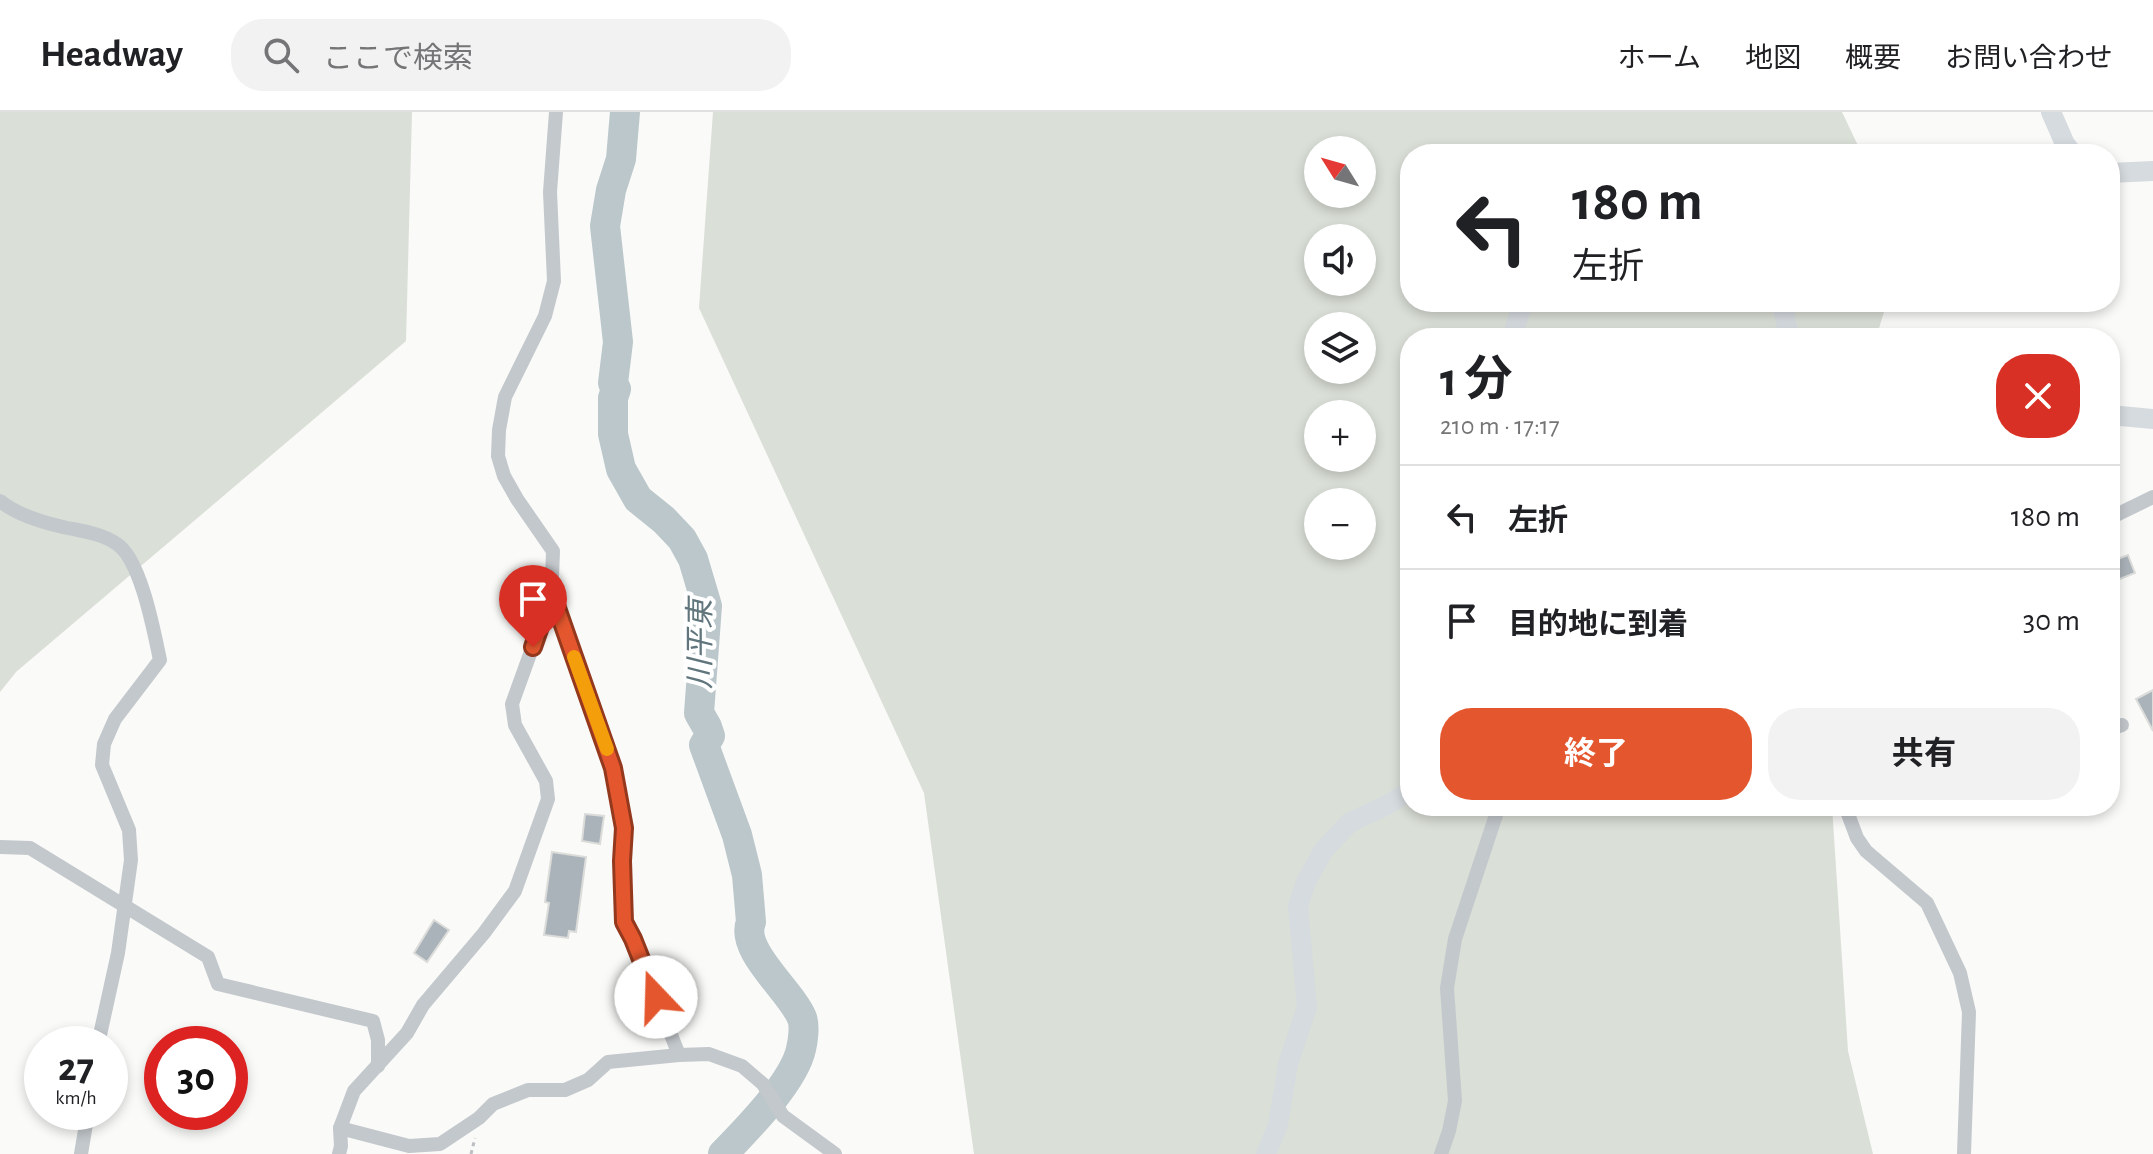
<!DOCTYPE html>
<html lang="ja">
<head>
<meta charset="utf-8">
<style>
	body { margin:0; font-family:"Alegreya Sans","Noto Sans JP",sans-serif; background:#f2f2f2; color:#202124; height:100vh; display:flex; flex-direction:column; font-size:30px; white-space:nowrap }
	* { box-sizing:border-box; margin:0 }
	p { font-size:26px; color:#757577 }
	.icon { flex:none; width:44px; height:44px; fill:none; stroke:currentColor; stroke-width:2; stroke-linecap:round; stroke-linejoin:round }
	.map { position:relative; flex:1; overflow:hidden }
	.drawer { position:absolute; left:1400px; top:216px; width:720px; height:488px; display:flex; flex-direction:column; background:#fff; border-radius:32px; box-shadow:0 4px 12px #0003 }
	.drawer>* { flex:none }
	.guide { position:absolute; left:1400px; top:32px; width:720px; height:168px; border-radius:32px; box-shadow:0 4px 12px #0003; background:#fff; color:#202124; overflow:hidden }
	.needle { width:52px; rotate:307deg }
	.buttons { position:absolute; left:1304px; top:24px; display:grid; gap:16px }
	.buttons a { display:grid; place-items:center; width:72px; height:72px; border-radius:50%; background:#fff; box-shadow:0 4px 12px #0003; font-size:40px }
	.speed { position:absolute; left:24px; top:914px; display:flex; gap:16px; font-size:40px; font-weight:700; text-align:center }
	.speed>* { display:grid; place-content:center; width:104px; height:104px; border-radius:50%; background:#fff; box-shadow:0 4px 12px #0003; line-height:1 }
	.speed small { font-size:20px; font-weight:400 }
	.speed .limit { border:12px solid #d22; background:#fff; color:#111 }
	.pin { position:absolute; display:grid; place-items:center; width:68px; height:68px; color:#fff; margin:-82px -34px; border-radius:50% 50% 50% 0; rotate:-45deg; box-shadow:0 0 8px #0007 }
	.pin .icon { rotate:45deg }
	.me { position:absolute; width:88px; margin:-44px; rotate:339deg; stroke-linejoin:round; filter:drop-shadow(0 0 6px #0008) }
	.turn { display:flex; align-items:center; gap:28px; height:168px; padding:0 40px; font-size:36px }
	.turn .icon { width:104px; height:104px; stroke-width:2.5 }
	.turn b { display:block; font-size:56px; line-height:68px }
	.round { display:grid; place-items:center; flex:none; width:84px; height:84px; border-radius:32px; background:#f2f2f2 }
	.head { display:flex; align-items:center; justify-content:space-between; height:136px; padding:0 40px }
	h1 { font-size:48px; font-weight:700; line-height:60px }
	.primary-button { display:flex; gap:16px; margin-top:auto; padding:16px 40px }
	.primary-button a { flex:1; height:92px; border-radius:32px; background:#e4572e; color:#fff; font-size:32px; font-weight:700; line-height:92px; text-align:center }
	.primary-button a+a { background:#f2f2f2; color:#202124 }
	ul { padding:0; list-style:none }
	li { display:flex; align-items:center; gap:24px; height:104px; padding:0 40px; border-top:2px solid #e0e0e0 }
	li div { flex:1 }
	li b { display:block; font-size:30px }
	li em { font-style:normal }
	header { display:flex; align-items:center; gap:48px; box-sizing:border-box; height:112px; padding:0 40px; background:#fff; border-bottom:2px solid #e0e0e0 }
	header strong { font-size:38px }
	nav { display:flex; gap:44px; margin-inline-start:auto; font-size:28px }
	.search { width:560px; height:72px; background:#f2f2f2; display:flex; align-items:center; gap:20px; box-sizing:border-box; padding:0 28px; border-radius:32px; color:#757577; font-size:30px }
	.map>svg:first-child { display:block }
</style>
</head>
<body>
<header>
<strong>Headway</strong>
<div class="search"><svg class="icon" aria-label="search" viewBox="0 0 24 24"><circle cx="10" cy="10" r="6"/><path d="M15 15l6 6"/></svg>ここで検索</div>
<nav><a>ホーム</a><a>地図</a><a>概要</a><a>お問い合わせ</a></nav>
</header>
<div class="map">
<svg width="2153" height="1042" viewBox="0 0 2153 1042">
	<rect width="100%" height="100%" fill="#fafaf8"/>
	<g fill="#dadfd7" fill-rule="evenodd">
		<path d="M0,0H412L406,229L16,560L0,580Z"/>
		<path d="M713,0H1842L1862,42H1410V190H1887L1876,226H1410V694H1832L1848,939L1873,1042H974L924,681L699,196ZM1318,38H1362V82H1318ZM1318,126H1362V170H1318ZM1318,214H1362V258H1318ZM1318,302H1362V346H1318ZM1318,390H1362V434H1318Z"/>
	</g>
	<g fill="none" stroke-linecap="round" stroke-linejoin="round">
		<path stroke="#bbc7cb" stroke-width="30" d="M625,0L621,47L611,78L605,114L618,230L613,271L616,277L613,286V322L621,357L638,387L664,408L682,427L693,447L707,494L699,601L707,615L710,624L704,633L737,723L747,763L751,810C739,838 792,880 802,906C805,914 803,929 801,937C794,970 746,1018 723,1042"/>
	</g>
	<g fill="#aab3b9" stroke="#dcdcda" stroke-width="2">
		<path d="M2128,443L2135,461L2110,471V450Z"/>
		<path d="M2153,578V619L2136,587Z"/>
		<path d="M585,702L604,704L600,732L582,729Z"/>
		<path d="M552,740L586,745L576,820L569,819L568,826L544,823L549,791L545,790Z"/>
		<path d="M434,808L449,818L427,850L414,841Z"/>
	</g>
	<g fill="none" stroke-linecap="round" stroke-linejoin="round">
		<path stroke="#bbbfc2" stroke-width="3" stroke-dasharray="4 4" stroke-linecap="butt" d="M471,1042L475,1026"/>
		<g stroke="#c3c8cc" stroke-width="14">
			<path d="M0,389C17,403 41,410 63,415C81,419 101,421 117,432C141,448 154,520 160,548L115,607L104,632L102,653L129,718L131,748L118,841L98,932"/>
			<path d="M2110,406L2153,385"/>
			<path d="M550,476L613,656L624,716L622,749L624,810L633,827L679,943L709,942L742,954L763,972L783,1004L835,1042"/>
			<path d="M2110,617L2122,613"/>
			<path d="M1845,694L1857,726L1866,739L1927,791L1960,861L1969,900L1964,1042"/>
			<path d="M0,735L30,736L208,845L218,872L373,909L378,928V954"/>
			<path d="M340,1016L409,1034L440,1032L479,1006L493,992L528,978H565L588,968L608,950L679,943"/>
			<path d="M81,1042L88,1000"/>
			<path d="M339,1042L341,1034L340,1016L354,979L407,921L423,893L484,821L515,779L548,687L546,669L515,613L512,592L543,506L552,465L553,439L517,387L504,364L498,344L499,318L505,285L545,204L554,169L550,80L556,0"/>
			<path d="M1441,1042L1449,1019L1455,989L1447,876L1455,827L1499,694"/>
		</g>
		<g stroke="#d6dbdf" stroke-width="20">
			<path d="M2051,0L2065,32L2073,42"/>
			<path d="M2110,61L2153,59"/>
			<path d="M1782,190L1789,226"/>
			<path d="M1512,226L1523,190"/>
			<path d="M2110,303L2153,307"/>
			<path d="M1266,1042L1278,1013L1288,952L1307,895L1298,794L1306,770L1323,739L1349,711L1387,693L1410,679"/>
		</g>
	</g>
	<g fill="none" stroke-linecap="round" stroke-linejoin="round">
		<g stroke="#94391e" stroke-width="20">
			<path id="route" d="M533,535L543,506L550,476L613,656L624,716L622,749L624,810L633,827L656,885"/>
		</g>
		<use href="#route" stroke="#e4572e" stroke-width="14"/>
		<path stroke="#f59e0b" stroke-width="14" d="M574,545L607,637"/>
	</g>
	<g text-anchor="middle" stroke-width="8" stroke-linejoin="round" paint-order="stroke">
		<g font-size="30" font-style="italic" fill="#60757c" stroke="#fff">
			<text transform="translate(700 532) rotate(-90)" y="10">川平東</text>
		</g>
	</g>
</svg>
<div class="buttons">
<a><svg class="needle" viewBox="-14 -14 28 28"><path d="M0-13l5 13h-10z" fill="#e53935"/><path d="M0 13l5-13h-10z" fill="#757577"/></svg></a>
<a><svg class="icon" aria-label="sound" viewBox="0 0 24 24"><path d="M4 9h4l5-4v14l-5-4H4zM17 9q2 3 0 6"/></svg></a>
<a><svg class="icon" aria-label="layers" viewBox="0 0 24 24"><path d="M12 4l9 5-9 5-9-5zM3 14l9 5 9-5"/></svg></a>
<a>+</a>
<a>−</a>
</div>
<div class="speed"><div>27<small>km/h</small></div><div class="limit">30</div></div>
<div class="pin" style="left:533px;top:535px;background:#d93025"><svg class="icon" aria-label="arrive" viewBox="0 0 24 24"><path d="M6 21V4h12l-3 4 3 4H6"/></svg></div>
<svg class="me" style="left:656px;top:885px" viewBox="-20 -20 40 40"><circle r="19" fill="#fff"/><path d="M0-13L10 11 0 6-10 11z" fill="#e4572e"/></svg>
<div class="guide">
<div class="turn"><svg class="icon" aria-label="left" viewBox="0 0 24 24"><path d="M17 20v-9H6M10 6l-5 5 5 5"/></svg><div><b>180 m</b>左折</div></div>
</div>
<section class="drawer">
<div class="head"><div><h1>1 分</h1><p>210 m · 17:17</p></div><a class="round" style="background:#d93025;color:#fff"><svg class="icon" aria-label="close" viewBox="0 0 24 24"><path d="M6 6l12 12M18 6L6 18"/></svg></a></div>
<ul>
<li><svg class="icon" aria-label="left" viewBox="0 0 24 24"><path d="M17 20v-9H6M10 6l-5 5 5 5"/></svg><div><b>左折</b></div><em>180 m</em></li>
<li><svg class="icon" aria-label="arrive" viewBox="0 0 24 24"><path d="M6 21V4h12l-3 4 3 4H6"/></svg><div><b>目的地に到着</b></div><em>30 m</em></li>
</ul>
<div class="primary-button"><a>終了</a><a>共有</a></div>
</section>
</div>
</body>
</html>
